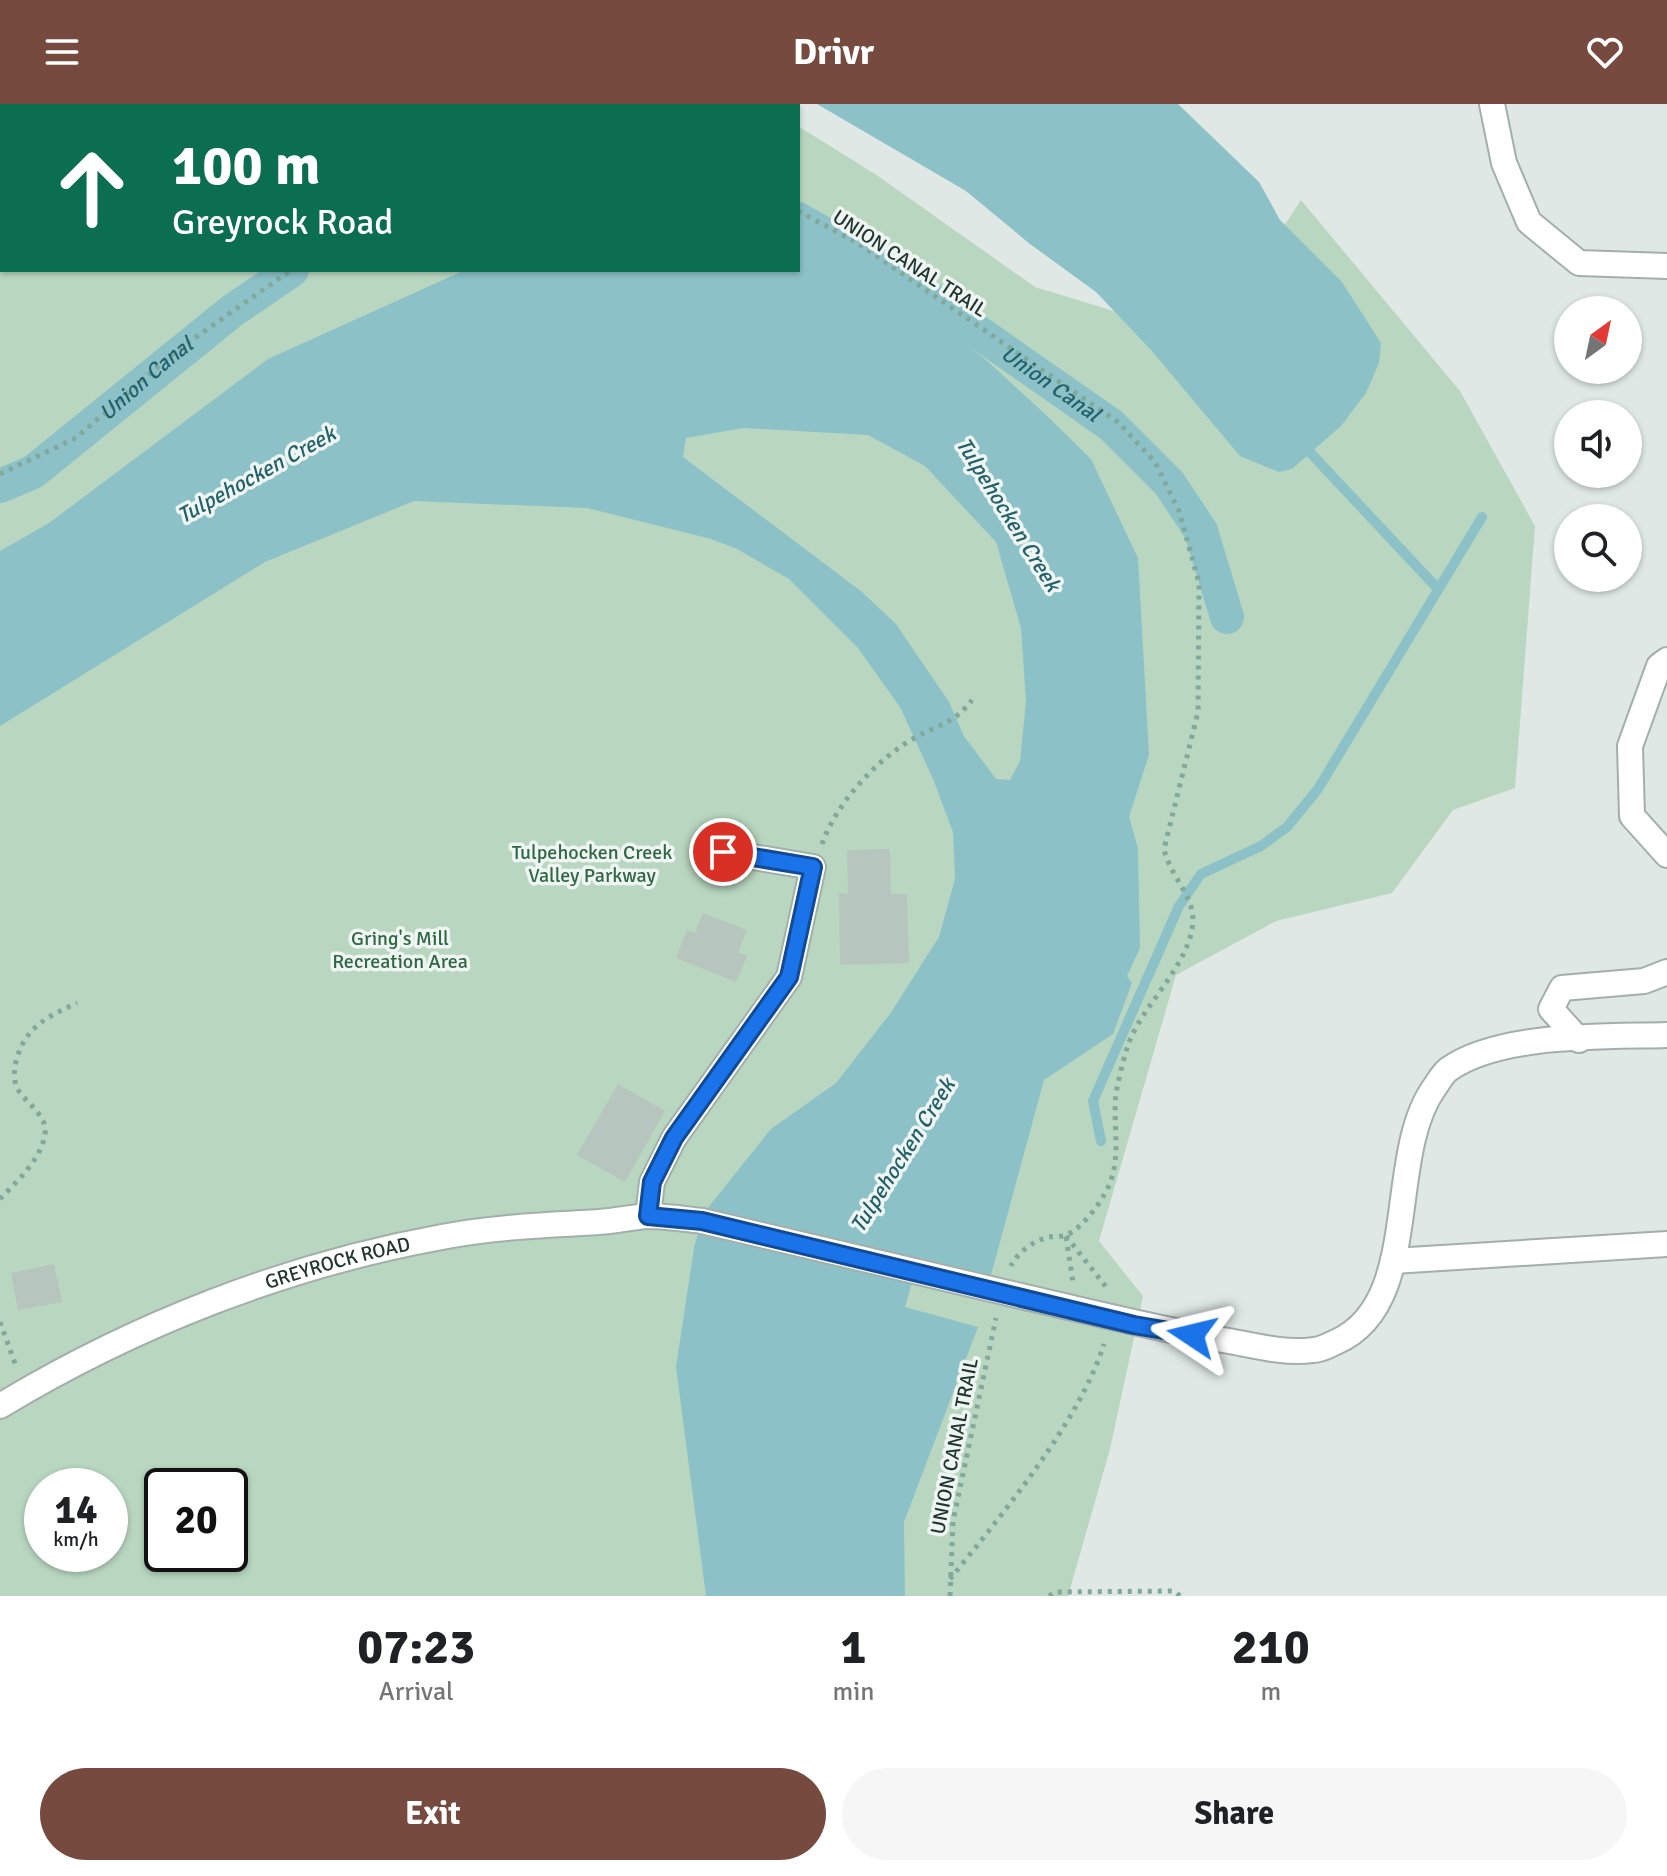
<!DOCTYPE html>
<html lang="en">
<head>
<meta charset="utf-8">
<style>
	body { margin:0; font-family:Signika,sans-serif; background:#f6f6f6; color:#202124; height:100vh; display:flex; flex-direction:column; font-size:30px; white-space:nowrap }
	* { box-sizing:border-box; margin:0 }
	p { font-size:26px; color:#757577 }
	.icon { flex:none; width:44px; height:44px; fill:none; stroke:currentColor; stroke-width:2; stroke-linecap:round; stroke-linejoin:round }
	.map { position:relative; height:1492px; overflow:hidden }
	.details { display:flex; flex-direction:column; background:#fff; flex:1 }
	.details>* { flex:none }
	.top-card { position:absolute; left:0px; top:0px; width:800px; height:168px; box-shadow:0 2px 6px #0004; background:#0b6e4f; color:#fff; overflow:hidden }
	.needle { width:52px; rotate:33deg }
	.fabs { position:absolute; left:1554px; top:192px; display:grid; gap:16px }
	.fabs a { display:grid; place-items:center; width:88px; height:88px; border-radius:50%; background:#fff; box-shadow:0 2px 6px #0004; font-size:40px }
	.speed { position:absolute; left:24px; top:1364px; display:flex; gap:16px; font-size:40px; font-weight:700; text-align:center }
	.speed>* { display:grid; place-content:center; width:104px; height:104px; border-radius:50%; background:#fff; box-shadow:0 2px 6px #0004; line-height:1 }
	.speed small { font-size:20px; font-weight:400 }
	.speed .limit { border:4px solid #111; border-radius:12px; background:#fff; color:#111 }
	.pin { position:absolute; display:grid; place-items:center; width:68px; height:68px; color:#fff; margin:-34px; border:4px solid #fff; border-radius:50%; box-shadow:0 2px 8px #0007 }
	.me { position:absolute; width:88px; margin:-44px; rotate:280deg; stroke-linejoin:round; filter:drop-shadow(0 0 6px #0008) }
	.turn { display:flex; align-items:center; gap:28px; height:168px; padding:0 40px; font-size:36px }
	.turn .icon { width:104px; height:104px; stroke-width:2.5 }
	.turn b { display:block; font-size:56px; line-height:68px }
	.eta { display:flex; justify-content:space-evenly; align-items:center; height:136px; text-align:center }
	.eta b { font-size:48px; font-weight:700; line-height:56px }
	.cta { display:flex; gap:16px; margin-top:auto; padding:16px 40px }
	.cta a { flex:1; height:92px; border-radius:48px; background:#774a40; color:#fff; font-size:32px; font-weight:700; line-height:92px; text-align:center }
	.cta a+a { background:#f6f6f6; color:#202124 }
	header { display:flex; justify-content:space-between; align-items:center; height:104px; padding:0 40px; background:#774a40; color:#fff; font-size:36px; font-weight:700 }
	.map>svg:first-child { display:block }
</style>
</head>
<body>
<header><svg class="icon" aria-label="menu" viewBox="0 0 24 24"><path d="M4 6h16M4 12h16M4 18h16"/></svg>Drivr<svg class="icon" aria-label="heart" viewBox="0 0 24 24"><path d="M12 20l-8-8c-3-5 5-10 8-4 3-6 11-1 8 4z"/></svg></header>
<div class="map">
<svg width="1667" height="1492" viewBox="0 0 1667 1492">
	<rect width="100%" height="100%" fill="#dfe8e4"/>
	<path fill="#b9d7c0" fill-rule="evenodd" d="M0,0H791L2,2V166H798V22L875,70L1035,183L1209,236L1301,96L1460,287L1535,422L1515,684L1453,706L1392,789L1276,817L1176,871L1099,1137L1143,1192L1110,1345L1068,1492H0ZM42,1382H110V1450H42ZM162,1382H230V1450H162Z"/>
	<g fill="#8cc1c8" fill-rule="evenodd">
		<path d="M817,0H1178L1259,78L1280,116L1342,178L1381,239L1379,259L1366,289L1341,322L1292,365L1279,368L1240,352L1151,246L1096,188L1030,140L966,87Z"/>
		<path d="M798,132L898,188L984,254L1044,309L1091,355L1138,454L1149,651L1129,713L1138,744L1140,844L1127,872L1132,879L1113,930L1044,976L991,1171L919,1154L905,1203L978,1223L904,1418L905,1492H706L676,1263L694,1144L703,1110L771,1025L836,979L890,910L939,833L955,775L953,728L933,675L900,603L858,544L789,475L737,445L711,435L587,404L414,397L265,458L0,622V447L49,419L268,255L465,166H798ZM744,324L868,331L925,362L996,438L1021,524L1026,597L1020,657L1010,676L996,675L964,632L949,598L896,520L862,488L683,353L686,334Z"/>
	</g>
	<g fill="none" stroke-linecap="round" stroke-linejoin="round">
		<g stroke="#8cc1c8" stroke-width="10">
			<path d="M1304,342L1438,485"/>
			<path d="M1101,1037L1093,997L1179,802L1201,770L1261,742L1287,723L1318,685L1482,413"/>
		</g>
		<g stroke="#8cc1c8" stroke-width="34">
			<path id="s1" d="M798,115L892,168L1111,321L1169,379L1201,427L1227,513"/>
			<path d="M0,382L33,368L232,207L292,166"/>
		</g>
	</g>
	<g fill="#b7c5bf">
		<path d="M890,745L891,790H907L909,859L840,861L839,789L848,790L847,746Z"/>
		<path d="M703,809L747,826L738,848L747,852L736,878L676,854L687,826L695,829Z"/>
		<path d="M618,980L665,1007L625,1078L577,1051Z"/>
		<path d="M54,1160L62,1198L18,1206L11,1169Z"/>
	</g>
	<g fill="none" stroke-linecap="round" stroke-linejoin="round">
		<g stroke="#a3afaa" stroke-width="28">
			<g id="minor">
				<path d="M1492,0L1504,59L1529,118L1579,159L1667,162"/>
				<path d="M1667,556L1659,562L1630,642L1632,712L1667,751"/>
				<path d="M1579,936L1551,905L1562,884L1644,877L1667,868"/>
				<path d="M648,1112L652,1078L674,1034L789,873L813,763L723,748"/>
				<path d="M1393,1157L1667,1140"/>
				<path d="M1029,1194C1096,1209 1161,1226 1229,1237C1256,1242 1286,1250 1313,1246C1321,1246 1329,1241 1336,1238C1423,1200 1385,1053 1434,984C1439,977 1443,969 1449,965C1501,929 1604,933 1667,931"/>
				<path id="s3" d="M0,1302C134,1221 287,1161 442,1133C494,1123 547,1121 599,1118C616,1117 632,1113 648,1112C666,1112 685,1115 702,1117"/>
			</g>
		</g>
		<g stroke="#82a89b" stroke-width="5" stroke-dasharray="4 6" stroke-linecap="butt">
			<path d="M798,107L856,138L1118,318L1155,358L1179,407L1199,479L1198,608L1164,745C1169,770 1194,792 1193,817C1191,860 1142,901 1128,941C1123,956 1119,974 1116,989C1112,1024 1124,1058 1104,1091C1096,1105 1082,1123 1067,1131C1062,1133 1054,1132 1049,1133C1034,1136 1017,1149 1011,1162"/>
			<path id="s2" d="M0,370L76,334L175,248L291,166"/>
			<path d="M822,740C837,698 877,655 916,633C942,619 952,621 972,596"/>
			<path d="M0,1095C17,1077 41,1056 45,1030C48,1011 25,999 17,984C13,974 14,964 17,954C26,922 49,912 77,899"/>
			<path d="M1066,1132L1107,1184"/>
			<path d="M1066,1133L1073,1178"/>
			<path d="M0,1218L16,1262"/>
			<path d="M950,1475C1001,1412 1080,1317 1104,1240"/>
			<path d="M950,1492L953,1417L996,1214"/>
			<path d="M1049,1492L1055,1488L1174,1487L1180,1492"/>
		</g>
		<use href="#minor" stroke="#fff" stroke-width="24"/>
		<g stroke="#a3afaa" stroke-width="28" stroke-linecap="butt">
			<path id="minor-bridge" d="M702,1117L1029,1194"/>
		</g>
		<use href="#minor-bridge" stroke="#fff" stroke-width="24"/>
	</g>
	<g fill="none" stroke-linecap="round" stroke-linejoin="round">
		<g stroke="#114b97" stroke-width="20">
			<path id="route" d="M723,748L813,763L789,873L674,1034L652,1078L648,1112L702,1117L1134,1221L1192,1231"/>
		</g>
		<use href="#route" stroke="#1a73e8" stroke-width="14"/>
	</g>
	<g text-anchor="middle" stroke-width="7" stroke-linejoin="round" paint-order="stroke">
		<g font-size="20" fill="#223630" stroke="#eef5f2">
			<text transform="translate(910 159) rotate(33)" y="7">UNION CANAL TRAIL</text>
			<text dy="7" stroke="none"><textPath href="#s3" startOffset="368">GREYROCK ROAD</textPath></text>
			<text transform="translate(954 1342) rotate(-79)" y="7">UNION CANAL TRAIL</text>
		</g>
		<g font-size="20" fill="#306844" stroke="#eef5f2">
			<text x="592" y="755">Tulpehocken Creek<tspan x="592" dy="23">Valley Parkway</tspan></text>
			<text x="400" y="841">Gring's Mill<tspan x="400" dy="23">Recreation Area</tspan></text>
		</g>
		<g font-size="22" font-style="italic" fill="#23616b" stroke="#eef5f2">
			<text dy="8" stroke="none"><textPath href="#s2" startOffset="176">Union Canal</textPath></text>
			<text dy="8" stroke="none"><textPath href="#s1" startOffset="302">Union Canal</textPath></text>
			<text transform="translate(256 370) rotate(-29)" y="8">Tulpehocken Creek</text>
			<text transform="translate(1009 410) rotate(58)" y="8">Tulpehocken Creek</text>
			<text transform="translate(902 1051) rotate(-58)" y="8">Tulpehocken Creek</text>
		</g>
	</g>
</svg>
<div class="fabs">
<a><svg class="needle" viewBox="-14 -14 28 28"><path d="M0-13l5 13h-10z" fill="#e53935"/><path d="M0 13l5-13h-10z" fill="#757577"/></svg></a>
<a><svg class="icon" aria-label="sound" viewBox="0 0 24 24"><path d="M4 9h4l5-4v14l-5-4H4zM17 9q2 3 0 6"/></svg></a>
<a><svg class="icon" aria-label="search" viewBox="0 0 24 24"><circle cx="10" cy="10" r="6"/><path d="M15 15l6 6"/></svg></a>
</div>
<div class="speed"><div>14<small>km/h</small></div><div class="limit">20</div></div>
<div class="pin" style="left:723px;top:748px;background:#d93025"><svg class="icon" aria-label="arrive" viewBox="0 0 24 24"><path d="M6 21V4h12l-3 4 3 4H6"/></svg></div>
<svg class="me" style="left:1192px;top:1231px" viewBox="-20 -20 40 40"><path d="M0-17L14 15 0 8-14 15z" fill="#1a73e8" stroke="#fff" stroke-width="4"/></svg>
<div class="top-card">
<div class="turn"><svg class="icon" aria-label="ahead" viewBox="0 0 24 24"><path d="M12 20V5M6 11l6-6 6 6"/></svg><div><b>100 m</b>Greyrock Road</div></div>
</div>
</div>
<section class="details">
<div class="eta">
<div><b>07:23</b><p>Arrival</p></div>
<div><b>1</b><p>min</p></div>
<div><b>210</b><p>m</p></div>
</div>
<div class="cta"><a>Exit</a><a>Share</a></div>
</section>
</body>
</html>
